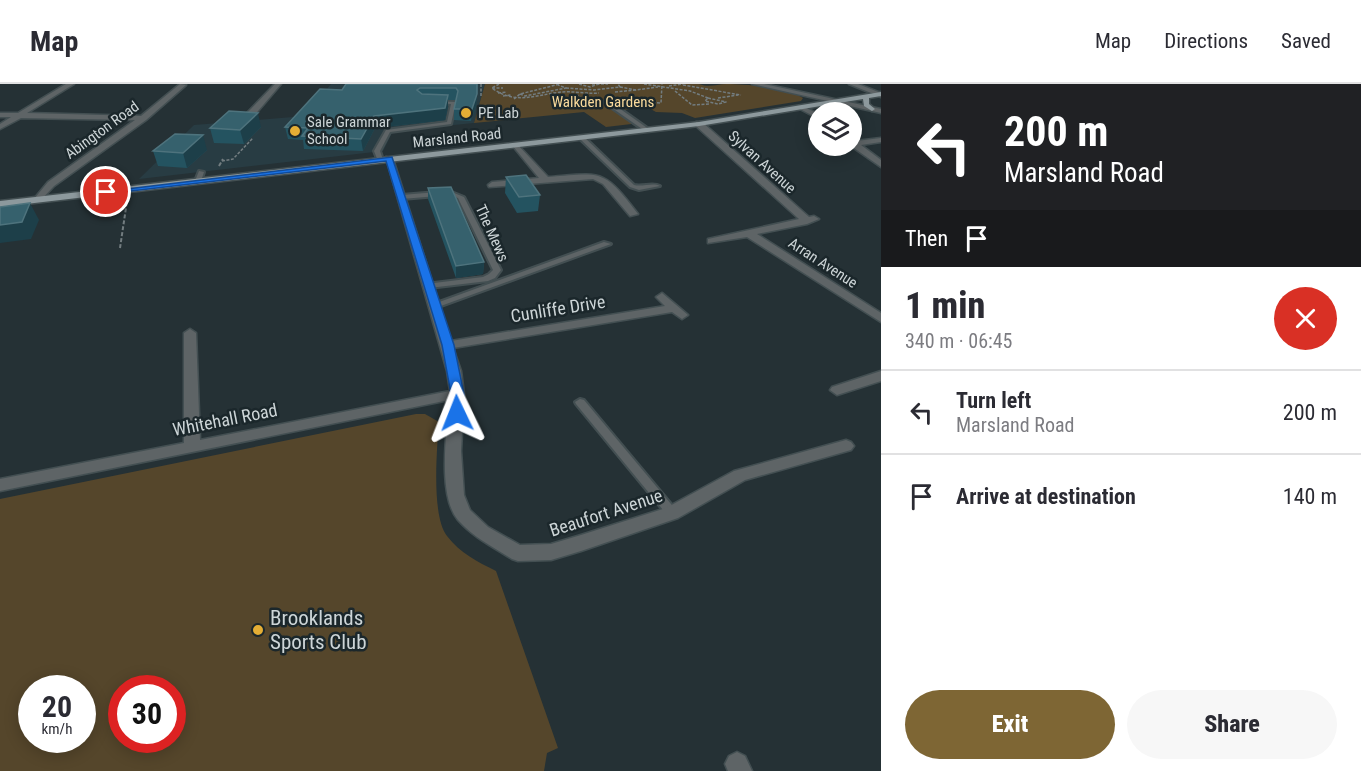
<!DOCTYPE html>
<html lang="en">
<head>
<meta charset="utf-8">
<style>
	body { margin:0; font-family:"Roboto Condensed",sans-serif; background:#f7f7f7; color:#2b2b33; height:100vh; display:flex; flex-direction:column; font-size:22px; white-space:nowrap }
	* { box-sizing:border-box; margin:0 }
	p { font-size:20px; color:#7c7c81 }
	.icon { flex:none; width:33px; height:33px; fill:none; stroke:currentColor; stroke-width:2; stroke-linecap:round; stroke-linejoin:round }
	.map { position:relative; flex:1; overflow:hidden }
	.side { display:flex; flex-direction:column; background:#fff; width:480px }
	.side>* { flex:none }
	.guide { background:#202124; color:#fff; overflow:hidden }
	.controls { position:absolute; left:808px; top:18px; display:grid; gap:12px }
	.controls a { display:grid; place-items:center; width:54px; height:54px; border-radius:50%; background:#fff; box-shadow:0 3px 15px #0003; font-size:30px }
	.speed { position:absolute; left:18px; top:591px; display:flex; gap:12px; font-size:30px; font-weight:700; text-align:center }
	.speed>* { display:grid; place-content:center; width:78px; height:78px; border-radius:50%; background:#fff; box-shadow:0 3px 15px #0003; line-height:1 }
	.speed small { font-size:15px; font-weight:400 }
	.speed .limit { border:9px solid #d22; background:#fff; color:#111 }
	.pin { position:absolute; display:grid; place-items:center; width:51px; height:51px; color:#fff; margin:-26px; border:3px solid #fff; border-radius:50%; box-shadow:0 2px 6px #0007 }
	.me { position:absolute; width:66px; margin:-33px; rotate:358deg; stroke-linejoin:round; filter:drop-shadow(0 0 4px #0008) }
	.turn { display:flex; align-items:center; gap:21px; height:126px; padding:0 24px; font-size:27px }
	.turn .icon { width:78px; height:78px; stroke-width:2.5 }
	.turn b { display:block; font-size:42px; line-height:51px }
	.then { display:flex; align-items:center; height:57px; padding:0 24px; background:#0003; gap:12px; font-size:22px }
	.round { display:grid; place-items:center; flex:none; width:63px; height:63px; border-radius:32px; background:#f7f7f7 }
	.headline { display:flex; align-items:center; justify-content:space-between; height:102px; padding:0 24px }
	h1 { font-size:36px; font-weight:800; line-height:45px }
	.cta { display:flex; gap:12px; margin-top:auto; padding:12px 24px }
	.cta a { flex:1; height:69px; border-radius:36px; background:#7e6634; color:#fff; font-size:24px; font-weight:800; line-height:69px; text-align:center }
	.cta a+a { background:#f7f7f7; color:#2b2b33 }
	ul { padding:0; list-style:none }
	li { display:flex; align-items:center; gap:18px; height:84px; padding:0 24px; border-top:2px solid #e1e1e2 }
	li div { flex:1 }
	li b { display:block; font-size:22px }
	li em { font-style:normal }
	header { display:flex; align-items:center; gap:36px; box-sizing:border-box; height:84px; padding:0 30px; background:#fff; border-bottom:2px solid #e1e1e2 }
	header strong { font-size:28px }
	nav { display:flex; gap:33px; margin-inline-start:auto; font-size:21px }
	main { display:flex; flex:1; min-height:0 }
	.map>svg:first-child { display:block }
</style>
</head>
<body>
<header>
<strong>Map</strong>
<nav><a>Map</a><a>Directions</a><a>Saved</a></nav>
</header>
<main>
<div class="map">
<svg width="881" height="687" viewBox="0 0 881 687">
	<rect width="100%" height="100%" fill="#253135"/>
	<path fill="#283c43" d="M331,0H485L474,39L393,47L383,67L139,95L194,41L305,32Z"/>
	<g fill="#55462b" fill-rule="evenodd">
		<path d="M485,0H699C710,4 716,0 727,0C747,0 787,4 803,14L801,17L695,34L682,29L656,28L647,23L622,26L640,39L606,43L584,28L474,39Z"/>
		<path d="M416,330H425L439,338C437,363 431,432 447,452C460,469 478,478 496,487L558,664L547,669L544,687H0V415ZM32,604H82V656H32ZM122,604H172V656H122Z"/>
	</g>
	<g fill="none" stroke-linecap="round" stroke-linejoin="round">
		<g stroke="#434f52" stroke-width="4">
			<g id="service">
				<path d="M432,17L456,18L451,40L390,48L380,67L383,76L378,77L374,67L386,46L447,38L451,20L434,19Z"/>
				<path d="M605,17H609L650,46L645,47L605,19Z"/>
				<path d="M579,52H583L634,101C643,103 653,98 660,102L639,106L630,103L579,54Z"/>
				<path d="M199,87L204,88L201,97L198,99L195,97Z"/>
				<path d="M449,107L464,113L501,186L495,194L488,197L429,204H426V200L483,193L489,190L493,186L458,114L449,111L402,115L399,113L402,111Z"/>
				<path d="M604,158L611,160L438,223H432L431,221Z"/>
				<path d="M580,315L584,316L676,426L678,429L676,432L672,434L668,432L576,320L575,318Z"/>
			</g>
		</g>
		<g stroke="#434f52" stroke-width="3">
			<g id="minor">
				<path d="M66,0H74L27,29L141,32L180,0L186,1L146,36L54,102L39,118L34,115L48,98L135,36L21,34L0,45V40L11,33H0V29H18Z"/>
				<path d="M275,0H281L252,34H246V30Z"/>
				<path d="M849,0H858L881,9V13Z"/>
				<path d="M802,22L819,30V35L800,25Z"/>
				<path d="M696,38H702L809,133L814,132L819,135L807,140L757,150L881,229V238L747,153L708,159V155L799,135L696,42Z"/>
				<path d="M881,54V58L861,61L881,76V83L851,62L852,56L856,57Z"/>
				<path d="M516,59L548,93C602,89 603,84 638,130L630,132L603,100L593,95L489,103L488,101L492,98L539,94L512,61Z"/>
				<path d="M386,73L393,75L451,257L665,222L656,213L662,209L688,231L682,235L672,228L453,264L461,287L464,310L461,367L464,411L470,426L488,443L520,461L551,460L581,451L666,424L734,387L846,356L851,358L854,362L851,366L745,396L678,434L581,467L551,476L518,477L512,475C493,463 473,453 458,436C437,411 447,347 449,316L0,407V395L184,359V249L190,245L196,249L200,356L450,307L447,287Z"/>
				<path d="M881,287V297L837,311L830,306L832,303Z"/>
				<path d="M737,668L745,672L752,687H728L725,680L729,672Z"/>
			</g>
		</g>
		<g stroke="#434f52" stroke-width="3">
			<path id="tertiary" d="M752,0H764L881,25V29Z"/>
		</g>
		<g stroke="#434f52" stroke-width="3">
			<path id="primary" d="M881,8V12L869,14V20L875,25L872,27L864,22L863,15L699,42L0,123V117L699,38Z"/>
		</g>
		<g stroke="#737d80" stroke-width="1.5" stroke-dasharray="3 1.5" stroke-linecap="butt">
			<path d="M481,0V12"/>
			<path d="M499,0L492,4C515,21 535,11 561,8C573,7 586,10 599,9"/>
			<path d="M579,0L590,3L599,0"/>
			<path d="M592,0H608"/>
			<path d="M644,0L690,7L708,14"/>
			<path d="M683,1L741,11"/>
			<path d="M669,2L683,0"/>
			<path d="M620,3L636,6L658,3"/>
			<path d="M492,4H503"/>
			<path d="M566,4L594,6L620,3L618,0"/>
			<path d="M675,7L692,21L710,20"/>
			<path d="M615,8L636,6"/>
			<path d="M498,9L507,8"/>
			<path d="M520,10L525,12L566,4L558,1"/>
			<path d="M576,10L585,17"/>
			<path d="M503,12L511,11"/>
			<path d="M708,14L726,18L718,20L705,17Z"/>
			<path d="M718,14L738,11"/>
			<path d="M514,15L520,10L560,0"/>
			<path d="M630,18L661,19L662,0"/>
			<path d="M222,77L233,75L253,54"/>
		</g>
		<g stroke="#737d80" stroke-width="2" stroke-dasharray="4 2" stroke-linecap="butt">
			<path d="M219,82L223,75"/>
			<path d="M120,164L127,117"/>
		</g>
		<use href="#service" fill="#5e6466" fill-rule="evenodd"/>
		<use href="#minor" fill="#5e6466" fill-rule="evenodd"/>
		<use href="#tertiary" fill="#5e6466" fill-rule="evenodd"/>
		<use href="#primary" fill="#8d999d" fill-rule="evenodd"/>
	</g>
	<g fill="#245360">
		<path d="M478,0L476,22L471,37L454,36V25L456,16H448V22L445,36L375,44L363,67L304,65L303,56L288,55L285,43L342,6Z"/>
		<path d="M261,43L244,60L214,59L210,44Z"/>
		<path d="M207,66L187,84L158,82L153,67Z"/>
		<path d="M506,93L540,111L538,127L517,129L505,109Z"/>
		<path d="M428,104L484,178L483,190L456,194L428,115Z"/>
	</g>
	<g fill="#1d3f49">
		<path d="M478,0L476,22L471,37L472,25Z"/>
		<path d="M448,11V22L445,36L375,44L363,67L361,55L374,32Z"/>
		<path d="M258,29L261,43L244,60L240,46Z"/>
		<path d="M203,51L207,66L187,84L183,69Z"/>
		<path d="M30,119L39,136L31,155L0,159V141Z"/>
		<path d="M484,178L483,190L456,194V182Z"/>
	</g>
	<g fill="#36616d" stroke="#4e737d" stroke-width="1.5">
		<path d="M346,0H477V10L472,25H454L458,7L456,4H420L417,6L422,10L448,11L445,24L374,32L361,55L302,52L308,44L285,43L320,5L342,6Z"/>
		<path d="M229,27L258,29L240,46L210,44Z"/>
		<path d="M175,50L203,51L183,69L153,67Z"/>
		<path d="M526,91L540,111L519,113L506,93Z"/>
		<path d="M451,103L484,178L456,182L428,104Z"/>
		<path d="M30,119L22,138L0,141V123Z"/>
	</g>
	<path fill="#1a73e8" stroke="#114b97" stroke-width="1.5" d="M392,73L454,261L464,310V329L457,334L450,329L451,310L442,261L386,77L106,110L102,108Z"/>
	<g fill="#e4ae35" stroke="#1b272b" stroke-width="2">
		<circle cx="466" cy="29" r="6"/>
		<circle cx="295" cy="47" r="6"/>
		<circle cx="258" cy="546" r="6"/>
	</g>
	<g text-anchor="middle" stroke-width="5" stroke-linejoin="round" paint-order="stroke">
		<g font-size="15" fill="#fbdb9c" stroke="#1b272b">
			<text x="603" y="23">Walkden Gardens</text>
		</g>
		<g font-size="15" fill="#cdd5d7" stroke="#1b272b" text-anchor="start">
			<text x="478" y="34">PE Lab</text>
			<text x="307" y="43">Sale Grammar<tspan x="307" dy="17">School</tspan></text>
		</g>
		<g font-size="15" fill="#cdd5d7" stroke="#1b272b">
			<text transform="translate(102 46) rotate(-36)" y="5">Abington Road</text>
			<text transform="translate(457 54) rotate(-6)" y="5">Marsland Road</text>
			<text transform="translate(762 78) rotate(42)" y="5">Sylvan Avenue</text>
			<text transform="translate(492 149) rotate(66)" y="5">The Mews</text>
			<text transform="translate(823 179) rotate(33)" y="5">Arran Avenue</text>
		</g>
		<g font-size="18" fill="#cdd5d7" stroke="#1b272b">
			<text transform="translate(558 225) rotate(-9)" y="6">Cunliffe Drive</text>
			<text transform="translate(225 336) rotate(-11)" y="6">Whitehall Road</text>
			<text transform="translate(606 429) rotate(-18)" y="6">Beaufort Avenue</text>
		</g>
		<g font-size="21" fill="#cdd5d7" stroke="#1b272b" text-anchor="start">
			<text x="270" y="541">Brooklands<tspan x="270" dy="24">Sports Club</tspan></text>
		</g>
	</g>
</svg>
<div class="controls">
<a><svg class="icon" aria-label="layers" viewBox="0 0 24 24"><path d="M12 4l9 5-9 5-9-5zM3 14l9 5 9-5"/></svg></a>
</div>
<div class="speed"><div>20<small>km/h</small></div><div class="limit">30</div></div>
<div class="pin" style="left:106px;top:108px;background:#d93025"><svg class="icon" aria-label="arrive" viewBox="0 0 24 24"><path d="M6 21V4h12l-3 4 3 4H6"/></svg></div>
<svg class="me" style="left:457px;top:329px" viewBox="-20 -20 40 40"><path d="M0-17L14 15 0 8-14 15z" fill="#1a73e8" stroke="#fff" stroke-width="4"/></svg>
</div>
<section class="side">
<div class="guide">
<div class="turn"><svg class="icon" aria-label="left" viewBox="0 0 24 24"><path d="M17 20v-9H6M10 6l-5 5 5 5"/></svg><div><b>200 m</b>Marsland Road</div></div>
<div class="then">Then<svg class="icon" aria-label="arrive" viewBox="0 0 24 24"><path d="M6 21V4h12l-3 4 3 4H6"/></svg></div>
</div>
<div class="headline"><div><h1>1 min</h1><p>340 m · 06:45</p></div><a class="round" style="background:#d93025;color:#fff"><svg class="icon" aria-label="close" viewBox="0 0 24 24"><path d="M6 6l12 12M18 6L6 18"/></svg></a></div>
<ul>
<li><svg class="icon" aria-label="left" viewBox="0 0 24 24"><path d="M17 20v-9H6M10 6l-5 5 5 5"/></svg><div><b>Turn left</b><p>Marsland Road</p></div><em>200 m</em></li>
<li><svg class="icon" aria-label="arrive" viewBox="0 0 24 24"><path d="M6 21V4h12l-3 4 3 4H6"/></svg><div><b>Arrive at destination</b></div><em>140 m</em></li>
</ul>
<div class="cta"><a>Exit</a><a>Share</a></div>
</section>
</main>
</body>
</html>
